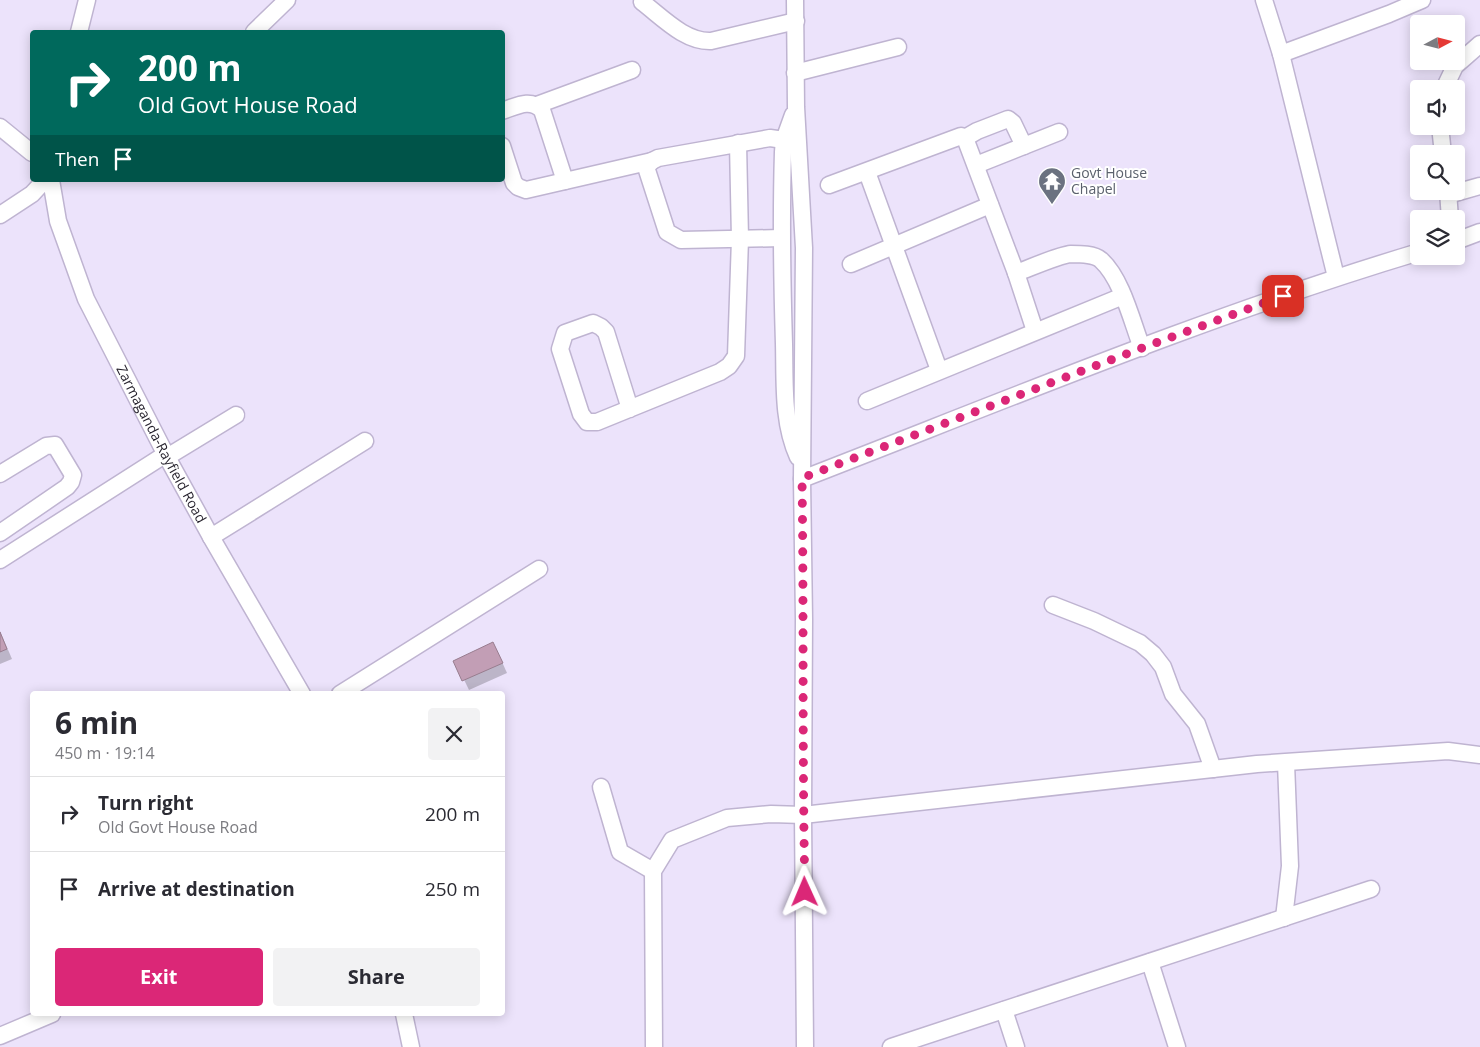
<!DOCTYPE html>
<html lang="en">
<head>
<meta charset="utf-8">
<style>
	body { margin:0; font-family:"Open Sans",sans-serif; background:#f2f2f3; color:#2b2b33; height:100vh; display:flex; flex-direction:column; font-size:19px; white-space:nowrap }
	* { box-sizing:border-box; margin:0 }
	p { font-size:16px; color:#7c7c81 }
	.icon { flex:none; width:28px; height:28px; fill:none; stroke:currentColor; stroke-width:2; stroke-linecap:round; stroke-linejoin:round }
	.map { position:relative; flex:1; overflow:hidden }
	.details { position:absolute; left:30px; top:691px; width:475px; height:325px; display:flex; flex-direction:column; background:#fff; border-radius:5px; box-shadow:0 2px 12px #0003 }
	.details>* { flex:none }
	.guide { position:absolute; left:30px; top:30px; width:475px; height:152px; border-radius:5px; box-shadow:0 2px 12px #0003; background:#00695c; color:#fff; overflow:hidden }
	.needle { width:32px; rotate:83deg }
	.controls { position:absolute; left:1410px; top:15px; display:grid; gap:10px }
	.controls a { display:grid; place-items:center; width:55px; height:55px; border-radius:5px; background:#fff; box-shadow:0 2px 12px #0003; font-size:25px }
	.pin { position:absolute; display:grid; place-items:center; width:42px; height:42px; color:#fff; margin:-21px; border-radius:10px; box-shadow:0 2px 8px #0006 }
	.me { position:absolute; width:55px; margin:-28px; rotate:359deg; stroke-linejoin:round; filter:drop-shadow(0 0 4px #0008) }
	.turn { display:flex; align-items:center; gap:18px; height:105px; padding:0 25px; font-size:22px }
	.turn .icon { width:65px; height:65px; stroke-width:2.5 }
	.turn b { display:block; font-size:35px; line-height:42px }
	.then { display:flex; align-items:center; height:48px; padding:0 25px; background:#0003; gap:10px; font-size:19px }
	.round { display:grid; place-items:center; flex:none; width:52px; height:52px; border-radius:5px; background:#f2f2f3 }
	.headline { display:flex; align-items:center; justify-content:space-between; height:85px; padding:0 25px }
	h1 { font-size:30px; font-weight:700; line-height:38px }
	.button { display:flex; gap:10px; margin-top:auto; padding:10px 25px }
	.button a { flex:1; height:58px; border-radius:5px; background:#db2777; color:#fff; font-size:20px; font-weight:700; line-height:58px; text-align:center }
	.button a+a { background:#f2f2f3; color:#2b2b33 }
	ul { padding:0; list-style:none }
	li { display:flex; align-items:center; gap:15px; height:75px; padding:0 25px; border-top:1px solid #e1e1e2 }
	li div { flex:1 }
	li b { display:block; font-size:19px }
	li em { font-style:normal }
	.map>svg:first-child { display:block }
</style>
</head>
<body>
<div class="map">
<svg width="1480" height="1047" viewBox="0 0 1480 1047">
	<rect width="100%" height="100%" fill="#ece3fb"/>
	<g fill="#0003">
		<path d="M0,631L12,659L0,664Z"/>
		<path d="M498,653L507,673L469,690L455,661Z"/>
	</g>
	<g fill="#c29eb5" stroke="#987d8f">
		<path d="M0,632L7,649L0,652Z"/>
		<path d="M493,642L503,663L462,681L453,661Z"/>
	</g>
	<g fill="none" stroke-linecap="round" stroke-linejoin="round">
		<g stroke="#bfb4d1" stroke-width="19">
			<g id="minor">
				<path d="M795,0L796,107L804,248L802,479"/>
				<path d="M1264,0L1281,54L1336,277"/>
				<path d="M642,2C663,18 685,42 711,41L796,21"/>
				<path d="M79,32L87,0"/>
				<path d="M254,32L287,0"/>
				<path d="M1281,54L1389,14L1422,0"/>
				<path d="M795,73L898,47"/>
				<path d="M1444,89L1455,66L1480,44"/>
				<path d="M537,105L632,70"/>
				<path d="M502,111C517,106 530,98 542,110L565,181"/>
				<path d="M793,115L784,140L783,152C781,216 782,280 784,344C785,381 782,422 798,457"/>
				<path d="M1440,126L1443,154"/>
				<path d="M0,127L32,153"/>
				<path d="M965,138L977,131L1008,119L1013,123L1024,146"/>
				<path d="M502,146L514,183L518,187L526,190L652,161"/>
				<path d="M976,165L1059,132"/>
				<path d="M867,172L939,370"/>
				<path id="s1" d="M51,180L58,221L86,299L167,457L211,537L302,694"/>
				<path d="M829,185L961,136L965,138L1016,273L1035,331"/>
				<path d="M1448,191L1450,219"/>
				<path d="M1448,195L1480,186"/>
				<path d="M0,215L32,194L45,180"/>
				<path d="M781,238L681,240L667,232L646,167L652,161L658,158L770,138L784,140"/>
				<path d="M1456,241L1480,232"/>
				<path d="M851,264L990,205"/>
				<path d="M1016,273C1030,268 1059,255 1071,254C1080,254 1094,254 1101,260C1122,279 1132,322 1142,348"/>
				<path d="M867,401L1123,296"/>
				<path d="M630,409L606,332L601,327L593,323L565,333L560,349L581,414L587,422H597L720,372L729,366L736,356L740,239L738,143"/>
				<path d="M167,457L236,415"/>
				<path d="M0,474L46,446L55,445L73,475L71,482L67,487L0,533"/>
				<path d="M211,537L365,441"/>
				<path d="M0,560L166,454"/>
				<path d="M1053,605L1094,621L1140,643L1153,654L1163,667L1173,694L1197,724L1213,769"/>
				<path d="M340,694L539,569"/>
				<path d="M601,787L620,852L653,871"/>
				<path d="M1284,918L1290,866L1286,763"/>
				<path d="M1150,962L1177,1047"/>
				<path d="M1004,1010L1016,1047"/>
				<path d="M404,1014L411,1047"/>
				<path d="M0,1036L52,1014"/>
				<path d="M654,1047L653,871L672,840L727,818L771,814L803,815L1257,764L1448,751L1480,755"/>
				<path d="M805,1047L803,815L804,619L802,479C1006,400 1209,315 1419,252"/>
				<path d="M891,1047L1371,889"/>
			</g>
		</g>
		<use href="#minor" stroke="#fff" stroke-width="16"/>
	</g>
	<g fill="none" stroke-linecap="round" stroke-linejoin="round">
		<path stroke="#db2777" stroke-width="9" stroke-dasharray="0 16.2" d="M805,892C802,754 804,616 802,478L1142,348L1283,296"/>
	</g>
	<defs>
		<g id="temple-pin" transform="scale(1.4375)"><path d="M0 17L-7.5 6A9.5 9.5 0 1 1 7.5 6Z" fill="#6b7280" stroke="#fff"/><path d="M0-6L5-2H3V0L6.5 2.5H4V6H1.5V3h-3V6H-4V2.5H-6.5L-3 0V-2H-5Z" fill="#fff"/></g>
	</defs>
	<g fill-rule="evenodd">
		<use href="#temple-pin" x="1052" y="181"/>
	</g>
	<g text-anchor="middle" stroke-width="4" stroke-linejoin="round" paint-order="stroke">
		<g font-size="14" fill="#5b616d" stroke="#fff" text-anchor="start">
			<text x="1071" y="178">Govt House<tspan x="1071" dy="16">Chapel</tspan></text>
		</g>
		<g font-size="14" fill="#231f2a" stroke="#fff">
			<text dy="5" stroke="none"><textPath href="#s1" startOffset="288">Zarmaganda-Rayfield Road</textPath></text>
		</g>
	</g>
</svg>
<div class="controls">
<a><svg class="needle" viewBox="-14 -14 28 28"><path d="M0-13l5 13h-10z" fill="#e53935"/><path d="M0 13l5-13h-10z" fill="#7c7c81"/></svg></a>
<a><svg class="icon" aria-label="sound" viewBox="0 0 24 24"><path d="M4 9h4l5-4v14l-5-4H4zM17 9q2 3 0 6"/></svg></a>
<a><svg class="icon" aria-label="search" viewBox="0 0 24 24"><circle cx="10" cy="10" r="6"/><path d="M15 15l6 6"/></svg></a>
<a><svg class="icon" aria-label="layers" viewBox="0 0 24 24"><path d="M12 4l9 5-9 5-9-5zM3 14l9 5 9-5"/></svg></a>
</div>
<div class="pin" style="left:1283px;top:296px;background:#d93025"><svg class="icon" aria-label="arrive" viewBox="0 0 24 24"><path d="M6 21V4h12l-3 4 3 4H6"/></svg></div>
<svg class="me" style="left:805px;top:892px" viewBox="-20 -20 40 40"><path d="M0-17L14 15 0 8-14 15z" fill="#db2777" stroke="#fff" stroke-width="4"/></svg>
<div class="guide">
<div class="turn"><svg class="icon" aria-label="right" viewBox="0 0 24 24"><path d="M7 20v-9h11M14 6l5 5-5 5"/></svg><div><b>200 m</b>Old Govt House Road</div></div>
<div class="then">Then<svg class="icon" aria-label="arrive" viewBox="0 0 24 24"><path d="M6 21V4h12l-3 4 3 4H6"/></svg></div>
</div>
<section class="details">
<div class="headline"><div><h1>6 min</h1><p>450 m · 19:14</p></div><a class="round"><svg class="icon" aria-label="close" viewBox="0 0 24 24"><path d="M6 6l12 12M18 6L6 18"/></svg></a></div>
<ul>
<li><svg class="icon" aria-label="right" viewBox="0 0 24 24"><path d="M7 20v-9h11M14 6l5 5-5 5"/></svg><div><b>Turn right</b><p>Old Govt House Road</p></div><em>200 m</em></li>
<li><svg class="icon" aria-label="arrive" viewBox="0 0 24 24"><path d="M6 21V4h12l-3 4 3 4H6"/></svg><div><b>Arrive at destination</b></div><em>250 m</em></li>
</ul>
<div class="button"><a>Exit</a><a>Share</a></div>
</section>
</div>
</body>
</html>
